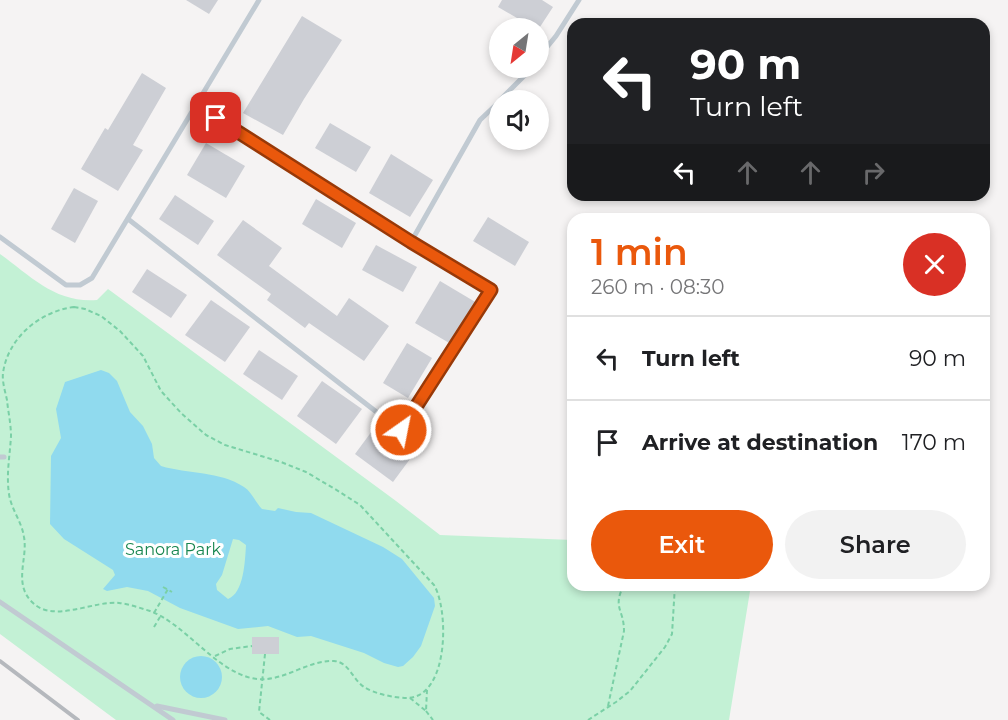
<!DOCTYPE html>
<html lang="en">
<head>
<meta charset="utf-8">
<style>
	body { margin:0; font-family:Montserrat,sans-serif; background:#f2f2f2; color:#202124; height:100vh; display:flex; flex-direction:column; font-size:22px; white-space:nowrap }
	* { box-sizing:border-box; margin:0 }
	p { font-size:20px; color:#757577 }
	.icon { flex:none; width:33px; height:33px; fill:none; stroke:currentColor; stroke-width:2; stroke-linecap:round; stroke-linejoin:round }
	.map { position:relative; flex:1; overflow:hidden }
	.details { position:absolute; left:567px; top:213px; width:423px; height:378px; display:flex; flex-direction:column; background:#fff; border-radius:18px; box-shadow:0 3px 9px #0003 }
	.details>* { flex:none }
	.top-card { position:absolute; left:567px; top:18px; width:423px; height:183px; border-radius:18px; box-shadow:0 3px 9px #0003; background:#202124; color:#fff; overflow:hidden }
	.needle { width:39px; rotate:210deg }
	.controls { position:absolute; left:489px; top:18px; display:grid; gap:12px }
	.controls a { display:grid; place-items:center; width:60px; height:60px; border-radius:50%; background:#fff; box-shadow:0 3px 9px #0003; font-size:30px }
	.pin { position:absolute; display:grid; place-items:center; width:51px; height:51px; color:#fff; margin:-26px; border-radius:12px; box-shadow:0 3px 9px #0006 }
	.me { position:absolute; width:66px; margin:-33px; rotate:33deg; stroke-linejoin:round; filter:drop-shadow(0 0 4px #0008) }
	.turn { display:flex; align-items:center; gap:21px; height:126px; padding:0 24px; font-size:27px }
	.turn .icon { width:78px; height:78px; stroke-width:2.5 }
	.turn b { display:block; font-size:42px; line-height:51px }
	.lanes { display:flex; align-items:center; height:57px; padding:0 24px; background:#0003; justify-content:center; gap:30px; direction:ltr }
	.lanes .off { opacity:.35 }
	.round { display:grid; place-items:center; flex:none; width:63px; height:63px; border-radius:32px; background:#f2f2f2 }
	.overview { display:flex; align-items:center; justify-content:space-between; height:102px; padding:0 24px }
	h1 { font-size:36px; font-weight:600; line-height:45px; color:#ea580c }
	.primary-button { display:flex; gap:12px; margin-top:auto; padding:12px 24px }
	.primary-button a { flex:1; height:69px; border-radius:36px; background:#ea580c; color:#fff; font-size:24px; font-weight:600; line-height:69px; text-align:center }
	.primary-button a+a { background:#f2f2f2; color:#202124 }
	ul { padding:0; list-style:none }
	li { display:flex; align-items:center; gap:18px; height:84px; padding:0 24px; border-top:2px solid #e0e0e0 }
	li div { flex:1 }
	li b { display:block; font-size:22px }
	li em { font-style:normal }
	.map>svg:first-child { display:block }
</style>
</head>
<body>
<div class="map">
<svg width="1008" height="720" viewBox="0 0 1008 720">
	<rect width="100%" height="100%" fill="#f5f3f3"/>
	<path fill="#c3f1d5" d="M0,254C32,277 55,303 97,300L108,289L396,501L440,535L573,540V585H751L729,720H116L0,634Z"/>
	<g fill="#90daee" fill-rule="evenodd">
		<path d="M101,370L109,373L117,381L130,412L143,426L152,444L154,458L161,466C188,474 220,471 244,487C251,491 256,503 262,509L275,511L278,508L296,512L311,513L383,547L402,559L434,598L435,606L421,646L413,657L403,666L398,667L384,663L364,653L311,636L297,637L268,626L238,629L180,608L148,591L127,587L107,591L103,589L115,575L113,570L64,539L50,524L51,456L61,438L56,409L65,382ZM233,539L239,540L246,545C245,561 244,593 228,599L217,590L216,584L222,575Z"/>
		<circle cx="201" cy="677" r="21"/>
	</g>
	<g fill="#cdcfd5">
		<path d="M186,0H218L209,14Z"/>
		<path d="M502,0H542L553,7L538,30V28H534L498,7Z"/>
		<path d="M302,16L342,40L304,99L283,135L243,113Z"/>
		<path d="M142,73L166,88L133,145L143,150L118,191L81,169L105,128L108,130Z"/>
		<path d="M330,123L371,147L356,172L315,148Z"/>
		<path d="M206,143L245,166L226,198L187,175Z"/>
		<path d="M391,154L433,180L410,217L369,193Z"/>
		<path d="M74,188L98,201L75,243L51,229Z"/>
		<path d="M175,195L214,221L198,245L159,219Z"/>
		<path d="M316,199L356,223L342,248L302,224Z"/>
		<path d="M488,217L529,242L515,266L473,241Z"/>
		<path d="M243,220L282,248L269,266L337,316L349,298L389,326L364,361L309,323L305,328L267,300L271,294L217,255Z"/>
		<path d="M376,245L417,267L403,292L362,270Z"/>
		<path d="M147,269L187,295L171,318L132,292Z"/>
		<path d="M440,281L477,303L451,344L415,323Z"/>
		<path d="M211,300L250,327L225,362L185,335Z"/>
		<path d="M407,343L432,358L408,398L383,383Z"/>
		<path d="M259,350L298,376L282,400L243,374Z"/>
		<path d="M322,381L362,409L336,444L297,416Z"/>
		<path d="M372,431L410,459L393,482L355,454Z"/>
		<rect x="252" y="637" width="27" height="17"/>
	</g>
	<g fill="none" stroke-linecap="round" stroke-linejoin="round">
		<g stroke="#7ad0a6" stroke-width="2" stroke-dasharray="4.5 3" stroke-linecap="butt">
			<path d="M74,307L85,309L101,316L120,331L143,356L161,391L182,414L206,435L225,445L281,462L306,472L335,489L360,505L434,585C449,610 449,696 408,698C395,698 375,694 364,687C353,680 349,662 334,661C305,660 281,685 251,678C214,669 185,624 150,611C140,608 129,604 119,603C94,600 53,624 32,602C13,583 28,559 24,537C22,522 11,509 9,494C6,474 10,455 11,436C11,424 8,411 7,400C5,391 2,381 3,373C8,337 41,311 74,307Z"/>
			<path d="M163,587L172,592"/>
			<path d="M154,613L168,589"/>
			<path d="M154,627L160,617"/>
			<path d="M265,654L259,712L270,720"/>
			<path d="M215,656L230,649L252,646"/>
			<path d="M410,698L426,711L427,690"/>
			<path d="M608,706L624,631C624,609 612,608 624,585"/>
			<path d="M426,711L433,720"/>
			<path d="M588,720L616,702L630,691L665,647L672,634L675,585"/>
		</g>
		<g stroke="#c1cad2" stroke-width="5">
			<path d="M538,58L556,36L579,0"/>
			<path d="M500,100L532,68"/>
			<path d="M128,219L401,431L491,290L411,242L196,105"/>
			<path d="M0,237L66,285H80L92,278L259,0"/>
			<path d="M411,242L480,120L500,101"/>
			<path d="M0,457H4"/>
			<path d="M0,602L173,720"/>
			<path d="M157,706L225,720"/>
		</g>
		<path stroke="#b5b8bd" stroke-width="4" d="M0,661L78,720"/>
	</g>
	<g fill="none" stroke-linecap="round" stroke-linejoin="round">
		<g stroke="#983908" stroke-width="15">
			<path id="route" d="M216,118L411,242L491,290L401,430"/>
		</g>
		<use href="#route" stroke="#ea580c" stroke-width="10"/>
	</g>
	<g text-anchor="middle" stroke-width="6" stroke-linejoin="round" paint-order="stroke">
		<g font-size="16" fill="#17864f" stroke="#fff">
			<text x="173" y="555">Sanora Park</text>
		</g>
	</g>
</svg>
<div class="controls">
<a><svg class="needle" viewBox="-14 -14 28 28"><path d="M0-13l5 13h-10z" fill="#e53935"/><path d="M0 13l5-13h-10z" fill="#757577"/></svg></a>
<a><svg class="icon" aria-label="sound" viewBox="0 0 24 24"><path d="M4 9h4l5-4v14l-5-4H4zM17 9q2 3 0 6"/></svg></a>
</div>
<div class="pin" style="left:216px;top:118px;background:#d93025"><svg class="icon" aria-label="arrive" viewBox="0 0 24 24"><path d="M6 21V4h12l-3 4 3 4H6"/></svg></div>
<svg class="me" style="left:401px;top:430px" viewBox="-20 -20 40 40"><circle r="17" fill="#ea580c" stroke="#fff" stroke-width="3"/><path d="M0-11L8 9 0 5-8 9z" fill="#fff"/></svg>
<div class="top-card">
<div class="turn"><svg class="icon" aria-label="left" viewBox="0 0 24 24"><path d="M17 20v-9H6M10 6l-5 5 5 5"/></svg><div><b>90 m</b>Turn left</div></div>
<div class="lanes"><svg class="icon" aria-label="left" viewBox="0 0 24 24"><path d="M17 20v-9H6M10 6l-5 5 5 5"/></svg><svg class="icon off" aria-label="ahead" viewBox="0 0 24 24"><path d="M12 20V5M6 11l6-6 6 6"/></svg><svg class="icon off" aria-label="ahead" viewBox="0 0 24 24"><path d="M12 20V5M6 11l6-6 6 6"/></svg><svg class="icon off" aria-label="right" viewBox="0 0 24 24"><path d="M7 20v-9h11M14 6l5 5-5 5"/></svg></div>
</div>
<section class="details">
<div class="overview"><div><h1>1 min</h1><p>260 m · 08:30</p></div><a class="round" style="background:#d93025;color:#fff"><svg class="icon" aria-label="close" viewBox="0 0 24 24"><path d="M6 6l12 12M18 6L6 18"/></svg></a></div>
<ul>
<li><svg class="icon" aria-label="left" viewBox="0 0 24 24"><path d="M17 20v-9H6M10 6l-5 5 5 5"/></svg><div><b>Turn left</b></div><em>90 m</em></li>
<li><svg class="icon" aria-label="arrive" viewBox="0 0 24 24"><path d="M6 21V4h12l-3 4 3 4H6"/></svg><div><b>Arrive at destination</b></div><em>170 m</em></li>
</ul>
<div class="primary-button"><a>Exit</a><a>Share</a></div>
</section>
</div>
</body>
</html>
